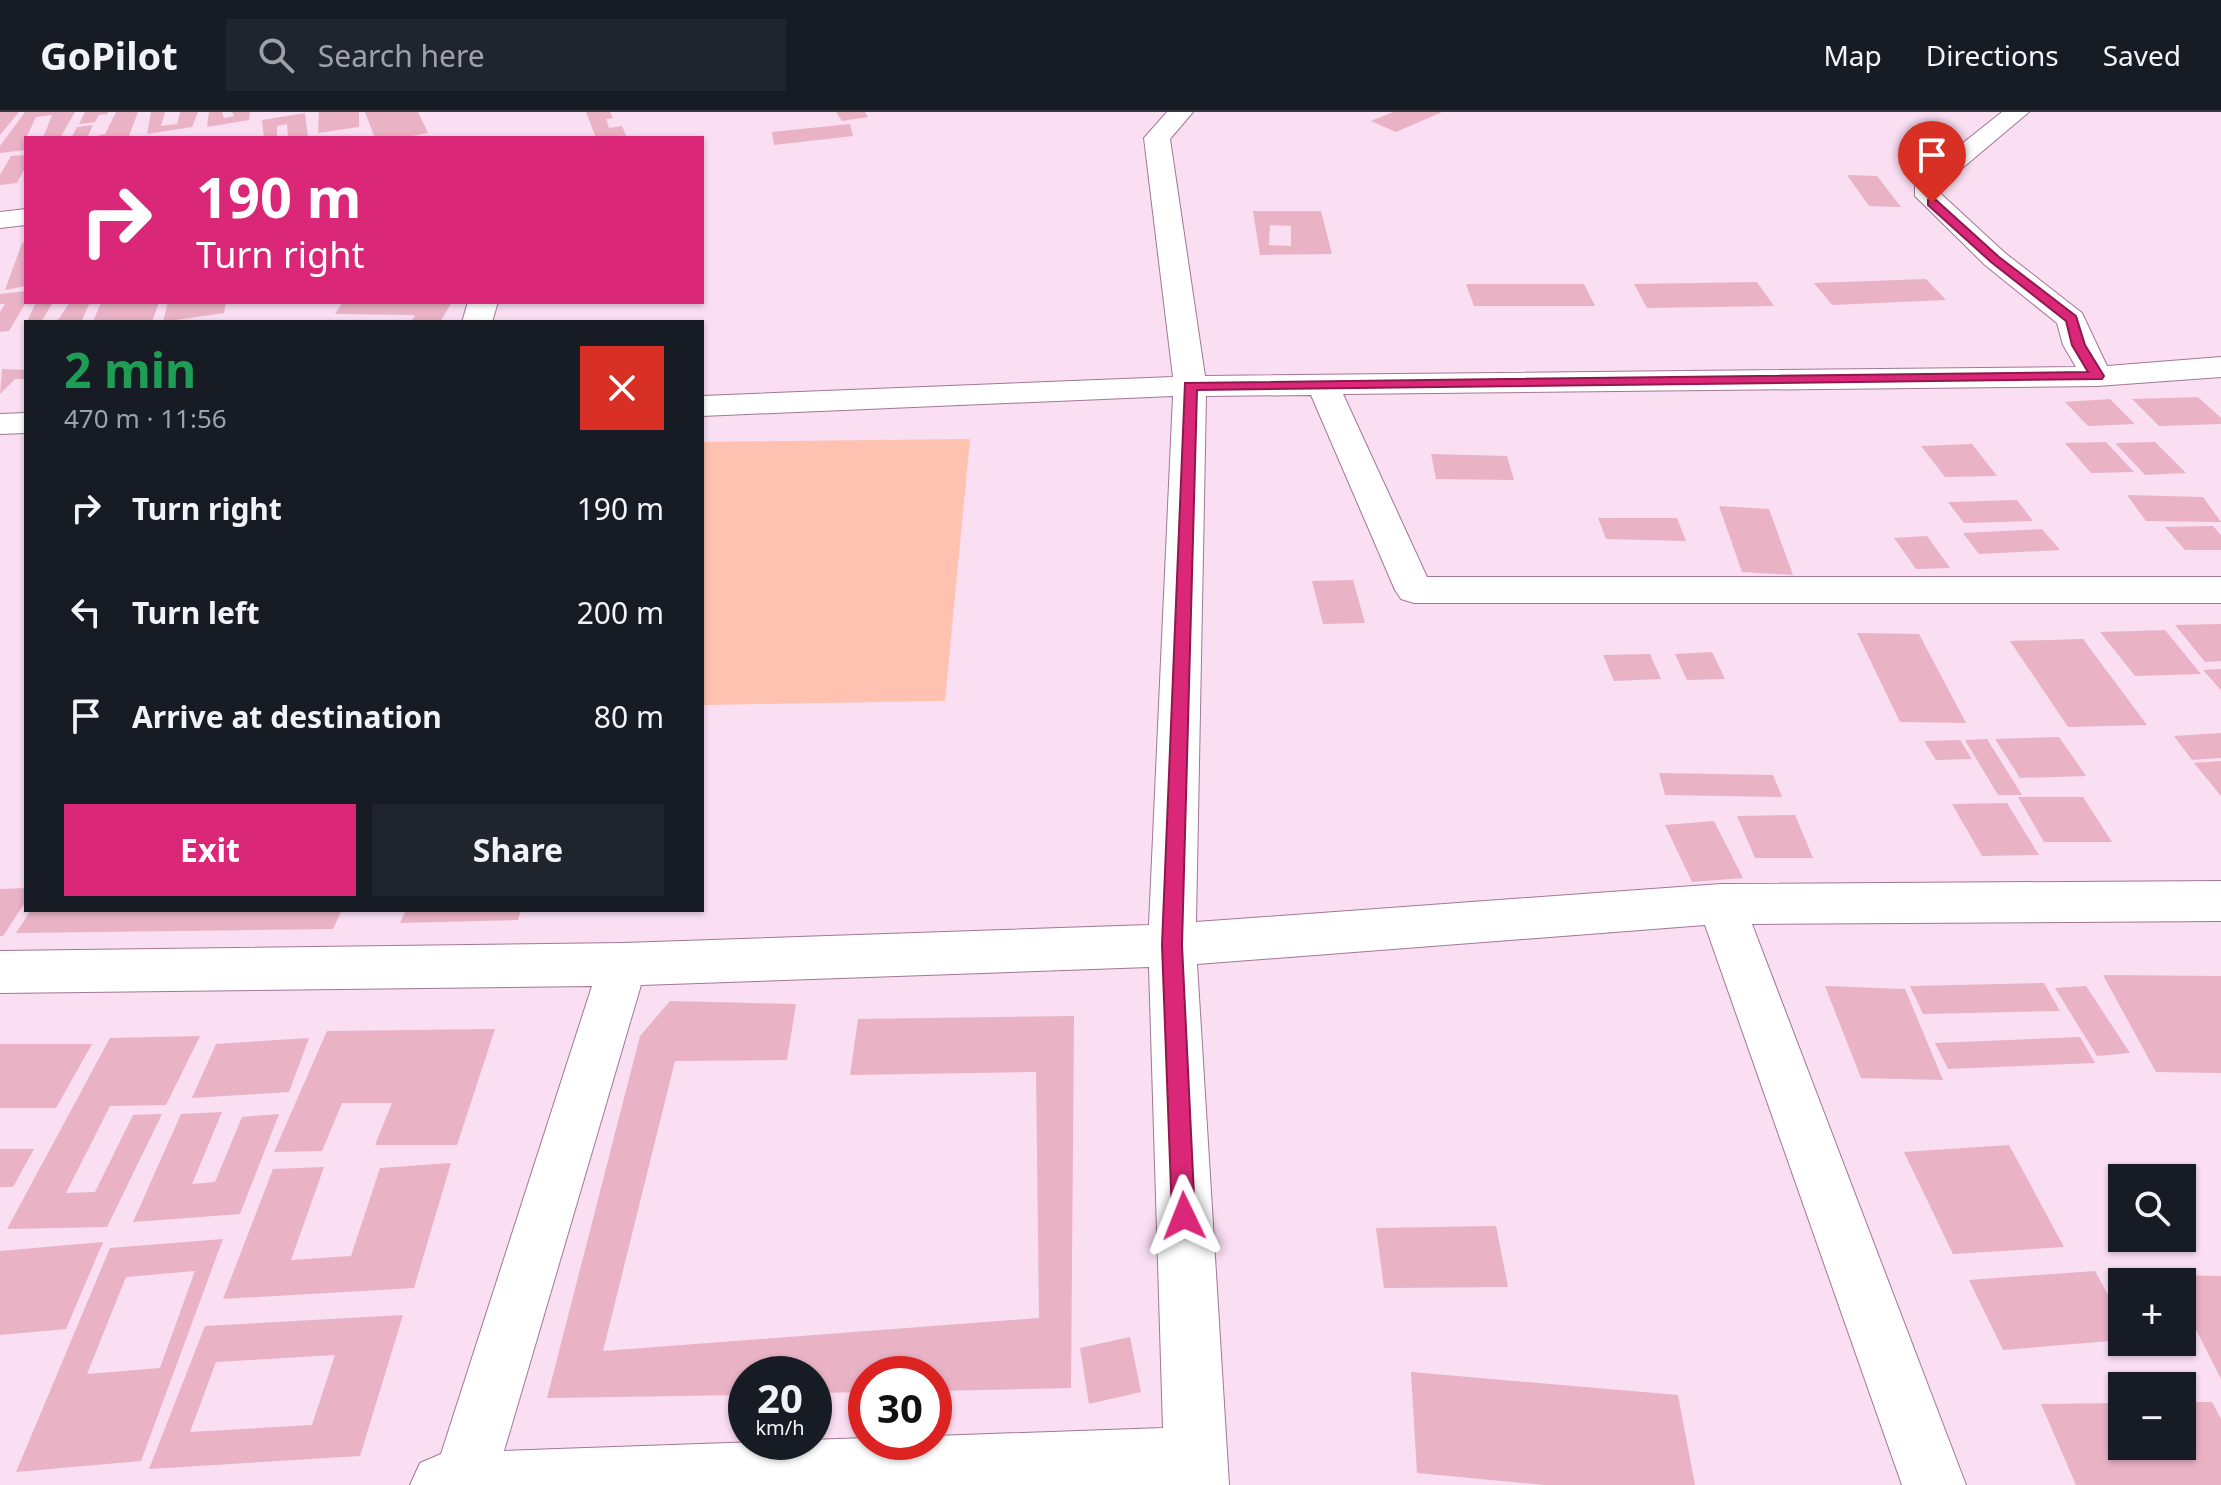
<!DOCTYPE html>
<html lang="en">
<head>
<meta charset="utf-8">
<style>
	body { margin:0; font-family:"Noto Sans",sans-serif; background:#20242c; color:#f1f3f6; height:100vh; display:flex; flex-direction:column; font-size:30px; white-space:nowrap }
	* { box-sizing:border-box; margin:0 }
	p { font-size:26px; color:#9ea1a6 }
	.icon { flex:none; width:44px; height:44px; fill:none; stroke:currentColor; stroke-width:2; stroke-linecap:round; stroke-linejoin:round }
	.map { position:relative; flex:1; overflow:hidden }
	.panel { position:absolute; left:24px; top:208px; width:680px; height:592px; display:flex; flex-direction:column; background:#171b24; border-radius:0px; box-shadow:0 2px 6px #0004 }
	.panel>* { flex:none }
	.guide { position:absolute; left:24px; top:24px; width:680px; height:168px; border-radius:0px; box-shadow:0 2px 6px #0004; background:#db2777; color:#fff; overflow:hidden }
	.fabs { position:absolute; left:2108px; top:1052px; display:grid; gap:16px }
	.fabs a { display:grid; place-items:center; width:88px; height:88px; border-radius:0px; background:#171b24; box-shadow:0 2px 6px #0004; font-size:40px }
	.speed { position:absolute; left:728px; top:1244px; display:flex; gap:16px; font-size:40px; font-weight:700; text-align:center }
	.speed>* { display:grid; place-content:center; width:104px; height:104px; border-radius:50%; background:#171b24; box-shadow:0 2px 6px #0004; line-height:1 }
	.speed small { font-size:20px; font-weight:400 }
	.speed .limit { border:12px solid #d22; background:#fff; color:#111 }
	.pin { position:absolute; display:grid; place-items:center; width:68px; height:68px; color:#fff; margin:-82px -34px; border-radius:50% 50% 50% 0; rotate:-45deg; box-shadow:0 0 8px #0007 }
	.pin .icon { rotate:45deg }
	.me { position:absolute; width:88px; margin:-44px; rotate:358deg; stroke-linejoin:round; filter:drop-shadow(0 0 6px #0008) }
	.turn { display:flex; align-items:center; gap:28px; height:168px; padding:0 40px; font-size:36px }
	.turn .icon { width:104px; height:104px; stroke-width:2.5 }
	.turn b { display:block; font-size:56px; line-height:68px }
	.round { display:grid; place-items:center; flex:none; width:84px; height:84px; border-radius:0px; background:#20242c }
	.head { display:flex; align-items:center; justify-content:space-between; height:136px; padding:0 40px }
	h1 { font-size:48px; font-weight:700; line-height:60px; color:#1e9e55 }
	.action { display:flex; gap:16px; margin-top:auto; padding:16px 40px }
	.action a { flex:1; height:92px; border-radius:0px; background:#db2777; color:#fff; font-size:32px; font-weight:700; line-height:92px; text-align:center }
	.action a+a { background:#20242c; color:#f1f3f6 }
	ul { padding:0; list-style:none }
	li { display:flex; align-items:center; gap:24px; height:104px; padding:0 40px }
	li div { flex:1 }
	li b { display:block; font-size:30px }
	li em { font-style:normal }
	header { display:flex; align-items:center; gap:48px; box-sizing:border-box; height:112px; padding:0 40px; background:#171b24; border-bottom:2px solid #363941 }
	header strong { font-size:38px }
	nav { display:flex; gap:44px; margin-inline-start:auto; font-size:28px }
	.search { width:560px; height:72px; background:#20242c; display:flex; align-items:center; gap:20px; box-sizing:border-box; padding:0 28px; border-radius:0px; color:#9ea1a6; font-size:30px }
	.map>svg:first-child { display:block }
</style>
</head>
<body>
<header>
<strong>GoPilot</strong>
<div class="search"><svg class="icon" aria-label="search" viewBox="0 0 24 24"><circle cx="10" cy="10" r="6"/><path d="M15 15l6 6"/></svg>Search here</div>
<nav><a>Map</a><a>Directions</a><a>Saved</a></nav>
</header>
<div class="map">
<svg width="2221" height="1373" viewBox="0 0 2221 1373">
	<rect width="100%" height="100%" fill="#fadef2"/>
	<path fill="#ffc2b1" d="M970,327L945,589L702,593V330Z"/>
	<g fill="#e9b2c5" fill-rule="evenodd">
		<path d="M0,0H19L0,23Z"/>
		<path d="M25,0H75L60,26H43L52,3L36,5L26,26V38L0,41V34Z"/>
		<path d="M85,0H108V2L99,3L95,10L79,12Z"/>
		<path d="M116,0H138L129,24L88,26L105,22Z"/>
		<path d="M151,0H165L161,14L177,12L180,0H198L192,15L147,22Z"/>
		<path d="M209,0H222L224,6L234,4L232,0H250L249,8L207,15Z"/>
		<path d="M319,0H359V15L318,21Z"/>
		<path d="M365,0H418L428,21L402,26H375Z"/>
		<path d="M586,0H610L613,6L606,7L609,16L622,14L627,26H596Z"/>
		<path d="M836,0H865L868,5L842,9Z"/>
		<path d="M1393,0H1442L1396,20L1371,9Z"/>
		<path d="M305,1L308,26H288L287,12L277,14V26H264L262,8Z"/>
		<path d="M850,12L853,24L774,33L772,20Z"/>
		<path d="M93,13L87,26H71L77,15Z"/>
		<path d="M26,43V54L17,71L0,73V63L11,44Z"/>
		<path d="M1847,63L1877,64L1901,95L1869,94Z"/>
		<path d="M1253,99H1321L1332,142L1260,143ZM1270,113L1291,114V134L1269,133Z"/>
		<path d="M22,131H26V174L5,178Z"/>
		<path d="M1926,167L1946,188L1832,193L1814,171Z"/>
		<path d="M1757,170L1774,194L1647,196L1634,172Z"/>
		<path d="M1466,172H1584L1595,194H1474Z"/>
		<path d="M26,179V190L9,219L0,220V200L5,192H0V182Z"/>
		<path d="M36,190H53L41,210H27Z"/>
		<path d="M70,190H90L82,208L53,210L59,207Z"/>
		<path d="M101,190H159L152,210H93Z"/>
		<path d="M168,190H226L224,201L163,210Z"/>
		<path d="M343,190H452L440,210H411L415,203L335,202Z"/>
		<path d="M2,257L26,258V267H15L0,282Z"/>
		<path d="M2198,285L2221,306V312L2159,314L2132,287Z"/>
		<path d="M2110,287L2135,312L2088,314L2065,290Z"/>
		<path d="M2106,330L2134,360L2091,361L2065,331Z"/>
		<path d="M2155,330L2186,361L2145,363L2115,331Z"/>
		<path d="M1972,332L1997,364L1945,365L1921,334Z"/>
		<path d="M1431,342L1507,344L1514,368L1436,367Z"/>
		<path d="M2127,383L2203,385L2221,410L2146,409Z"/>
		<path d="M2017,388L2033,409L1964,411L1948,390Z"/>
		<path d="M1719,394L1769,397L1793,463L1742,460Z"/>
		<path d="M1598,406H1677L1686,429L1606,427Z"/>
		<path d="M2213,414L2221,423V438H2185L2165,415Z"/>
		<path d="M2042,417L2060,438L1979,442L1963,421Z"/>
		<path d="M1927,424L1950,456L1916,457L1894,426Z"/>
		<path d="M1353,468L1365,511L1323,512L1312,469Z"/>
		<path d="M2221,512V549L2205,550L2175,513Z"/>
		<path d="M2165,518L2201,562L2135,564L2100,520Z"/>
		<path d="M1857,521L1919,522L1966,611L1900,610Z"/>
		<path d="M2083,527L2147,613L2068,615L2010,529Z"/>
		<path d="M1712,540L1725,567L1687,568L1675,542Z"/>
		<path d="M1650,542L1661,567L1614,569L1603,543Z"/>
		<path d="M2221,557V578L2203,558Z"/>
		<path d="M2221,621V646L2192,648L2174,624Z"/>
		<path d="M2059,625L2086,664L2020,666L1995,627Z"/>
		<path d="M1987,627L2022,683H1998L1965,628Z"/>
		<path d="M1960,628L1972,647L1936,648L1924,629Z"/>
		<path d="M2221,649V684L2194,651Z"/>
		<path d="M1659,661L1773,663L1782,685L1665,683Z"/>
		<path d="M2018,685H2083L2112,730H2044Z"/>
		<path d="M2007,691L2039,743L1982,744L1952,692Z"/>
		<path d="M1795,703L1813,746H1755L1737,704Z"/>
		<path d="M1714,709L1743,766L1692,770L1665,713Z"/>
		<path d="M26,776V789L3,824H0V777Z"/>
		<path d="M31,798H342L333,817L16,821Z"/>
		<path d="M406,798H521L518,808L400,811Z"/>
		<path d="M2103,863L2221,864V961L2156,960Z"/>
		<path d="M2044,871L2060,899L1923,902L1910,874Z"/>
		<path d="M1825,874L1905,877L1943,968L1861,966Z"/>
		<path d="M2086,874L2130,941L2097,944L2055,876Z"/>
		<path d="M670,889L796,892L787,948L675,949L603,1239L1039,1206L1036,960L850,963L858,907L1074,904L1071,1276L934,1279V1262H866V1280L814,1281V1262H746V1283L547,1286L640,924Z"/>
		<path d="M495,917L457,1033H375L392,991H342L322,1039L274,1040L327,919Z"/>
		<path d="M200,924L166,993L110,994L66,1081L95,1080L133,1003L162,1002L107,1115L7,1117L110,926Z"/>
		<path d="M2080,925L2095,951L1948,957L1935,931Z"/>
		<path d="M309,926L289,980L192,986L216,932Z"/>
		<path d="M0,932H92L56,996H0Z"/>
		<path d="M222,1000L192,1072L215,1070L242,1005L279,1002L240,1102L133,1110L181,1002Z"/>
		<path d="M2009,1033L2064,1135L1953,1142L1904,1040Z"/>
		<path d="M0,1037H34L13,1075H0Z"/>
		<path d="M451,1051L414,1176L223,1187L273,1057L324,1055L291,1148L351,1144L380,1056Z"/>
		<path d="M2108,1069L2122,1070V1098Z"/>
		<path d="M1496,1114L1508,1175L1384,1176L1376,1116Z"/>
		<path d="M223,1127L141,1349L16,1360L110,1136ZM195,1159L160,1256L87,1262L126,1165Z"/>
		<path d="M103,1130L66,1217L0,1223V1139Z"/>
		<path d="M2095,1159L2122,1208V1228L2003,1238L1969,1168Z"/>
		<path d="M2168,1163L2221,1164V1267L2182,1190V1170H2172Z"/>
		<path d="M403,1203L360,1344L149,1357L205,1214ZM335,1243L312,1313L190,1320L216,1250Z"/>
		<path d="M1130,1225L1141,1280L1089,1292L1080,1236Z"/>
		<path d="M1411,1260L1678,1283L1695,1373H1545L1417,1361Z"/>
		<path d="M2182,1290H2212L2221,1307V1373H2076L2041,1292L2122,1291V1334H2182Z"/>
	</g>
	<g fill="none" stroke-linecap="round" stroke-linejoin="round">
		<g stroke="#a17796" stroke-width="2">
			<g id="minor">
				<path d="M1167,0H1193L1170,27L1205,264L2076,255L2063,233L2057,211L1985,153L1915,84V72L1919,66L2002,0H2029L1941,74V82L2005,141L2082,201L2107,254L2221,245V265L2097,274L1343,282L1427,465H2221V491H1414L1401,487L1395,478L1311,283L1206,284L1196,810L1721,772L2221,769V809L1752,812L1966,1373H1902L1705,813L1197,852L1229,1373H410L420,1351L441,1342L592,874L0,881V839L623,831L1149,813L1173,284L702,304V284L1173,265L1144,26ZM1149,855L1163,1316L934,1324V1330H866V1326L504,1339L641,873Z"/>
				<path d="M26,97V113L0,116V100Z"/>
				<path d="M468,190H498L492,210H462Z"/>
				<path d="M26,301V321L0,322V302Z"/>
			</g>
		</g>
		<use href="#minor" fill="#fff" fill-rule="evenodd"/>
	</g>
	<path fill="#db2777" stroke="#8e194d" stroke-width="2" d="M1928,88H1936L1999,145L2076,204L2085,233L2104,264L2102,267L1197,278L1182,833L1195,1104L1192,1112L1184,1116L1176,1112L1172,1104L1162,833L1185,271L2088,260L2072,233L2066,209L1991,150L1928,93Z"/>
</svg>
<div class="fabs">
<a><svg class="icon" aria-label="search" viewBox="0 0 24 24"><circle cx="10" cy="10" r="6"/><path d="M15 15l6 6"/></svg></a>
<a>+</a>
<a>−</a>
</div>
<div class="speed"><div>20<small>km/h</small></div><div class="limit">30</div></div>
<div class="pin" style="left:1932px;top:91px;background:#d93025"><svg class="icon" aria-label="arrive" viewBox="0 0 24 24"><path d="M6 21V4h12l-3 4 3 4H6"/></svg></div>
<svg class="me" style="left:1184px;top:1104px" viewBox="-20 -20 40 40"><path d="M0-17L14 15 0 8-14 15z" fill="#db2777" stroke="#fff" stroke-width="4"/></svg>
<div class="guide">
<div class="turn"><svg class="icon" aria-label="right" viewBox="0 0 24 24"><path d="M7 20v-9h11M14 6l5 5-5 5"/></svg><div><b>190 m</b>Turn right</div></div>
</div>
<section class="panel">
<div class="head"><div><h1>2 min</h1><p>470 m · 11:56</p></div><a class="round" style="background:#d93025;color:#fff"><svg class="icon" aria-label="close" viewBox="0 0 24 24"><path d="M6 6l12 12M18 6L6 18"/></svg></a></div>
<ul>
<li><svg class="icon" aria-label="right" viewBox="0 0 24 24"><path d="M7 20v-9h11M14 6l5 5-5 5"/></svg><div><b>Turn right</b></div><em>190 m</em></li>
<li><svg class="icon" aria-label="left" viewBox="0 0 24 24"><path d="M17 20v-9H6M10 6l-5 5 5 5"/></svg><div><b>Turn left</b></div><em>200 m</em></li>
<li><svg class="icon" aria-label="arrive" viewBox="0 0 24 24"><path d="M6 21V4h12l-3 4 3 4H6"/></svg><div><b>Arrive at destination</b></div><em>80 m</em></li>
</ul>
<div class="action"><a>Exit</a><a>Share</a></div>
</section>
</div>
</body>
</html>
